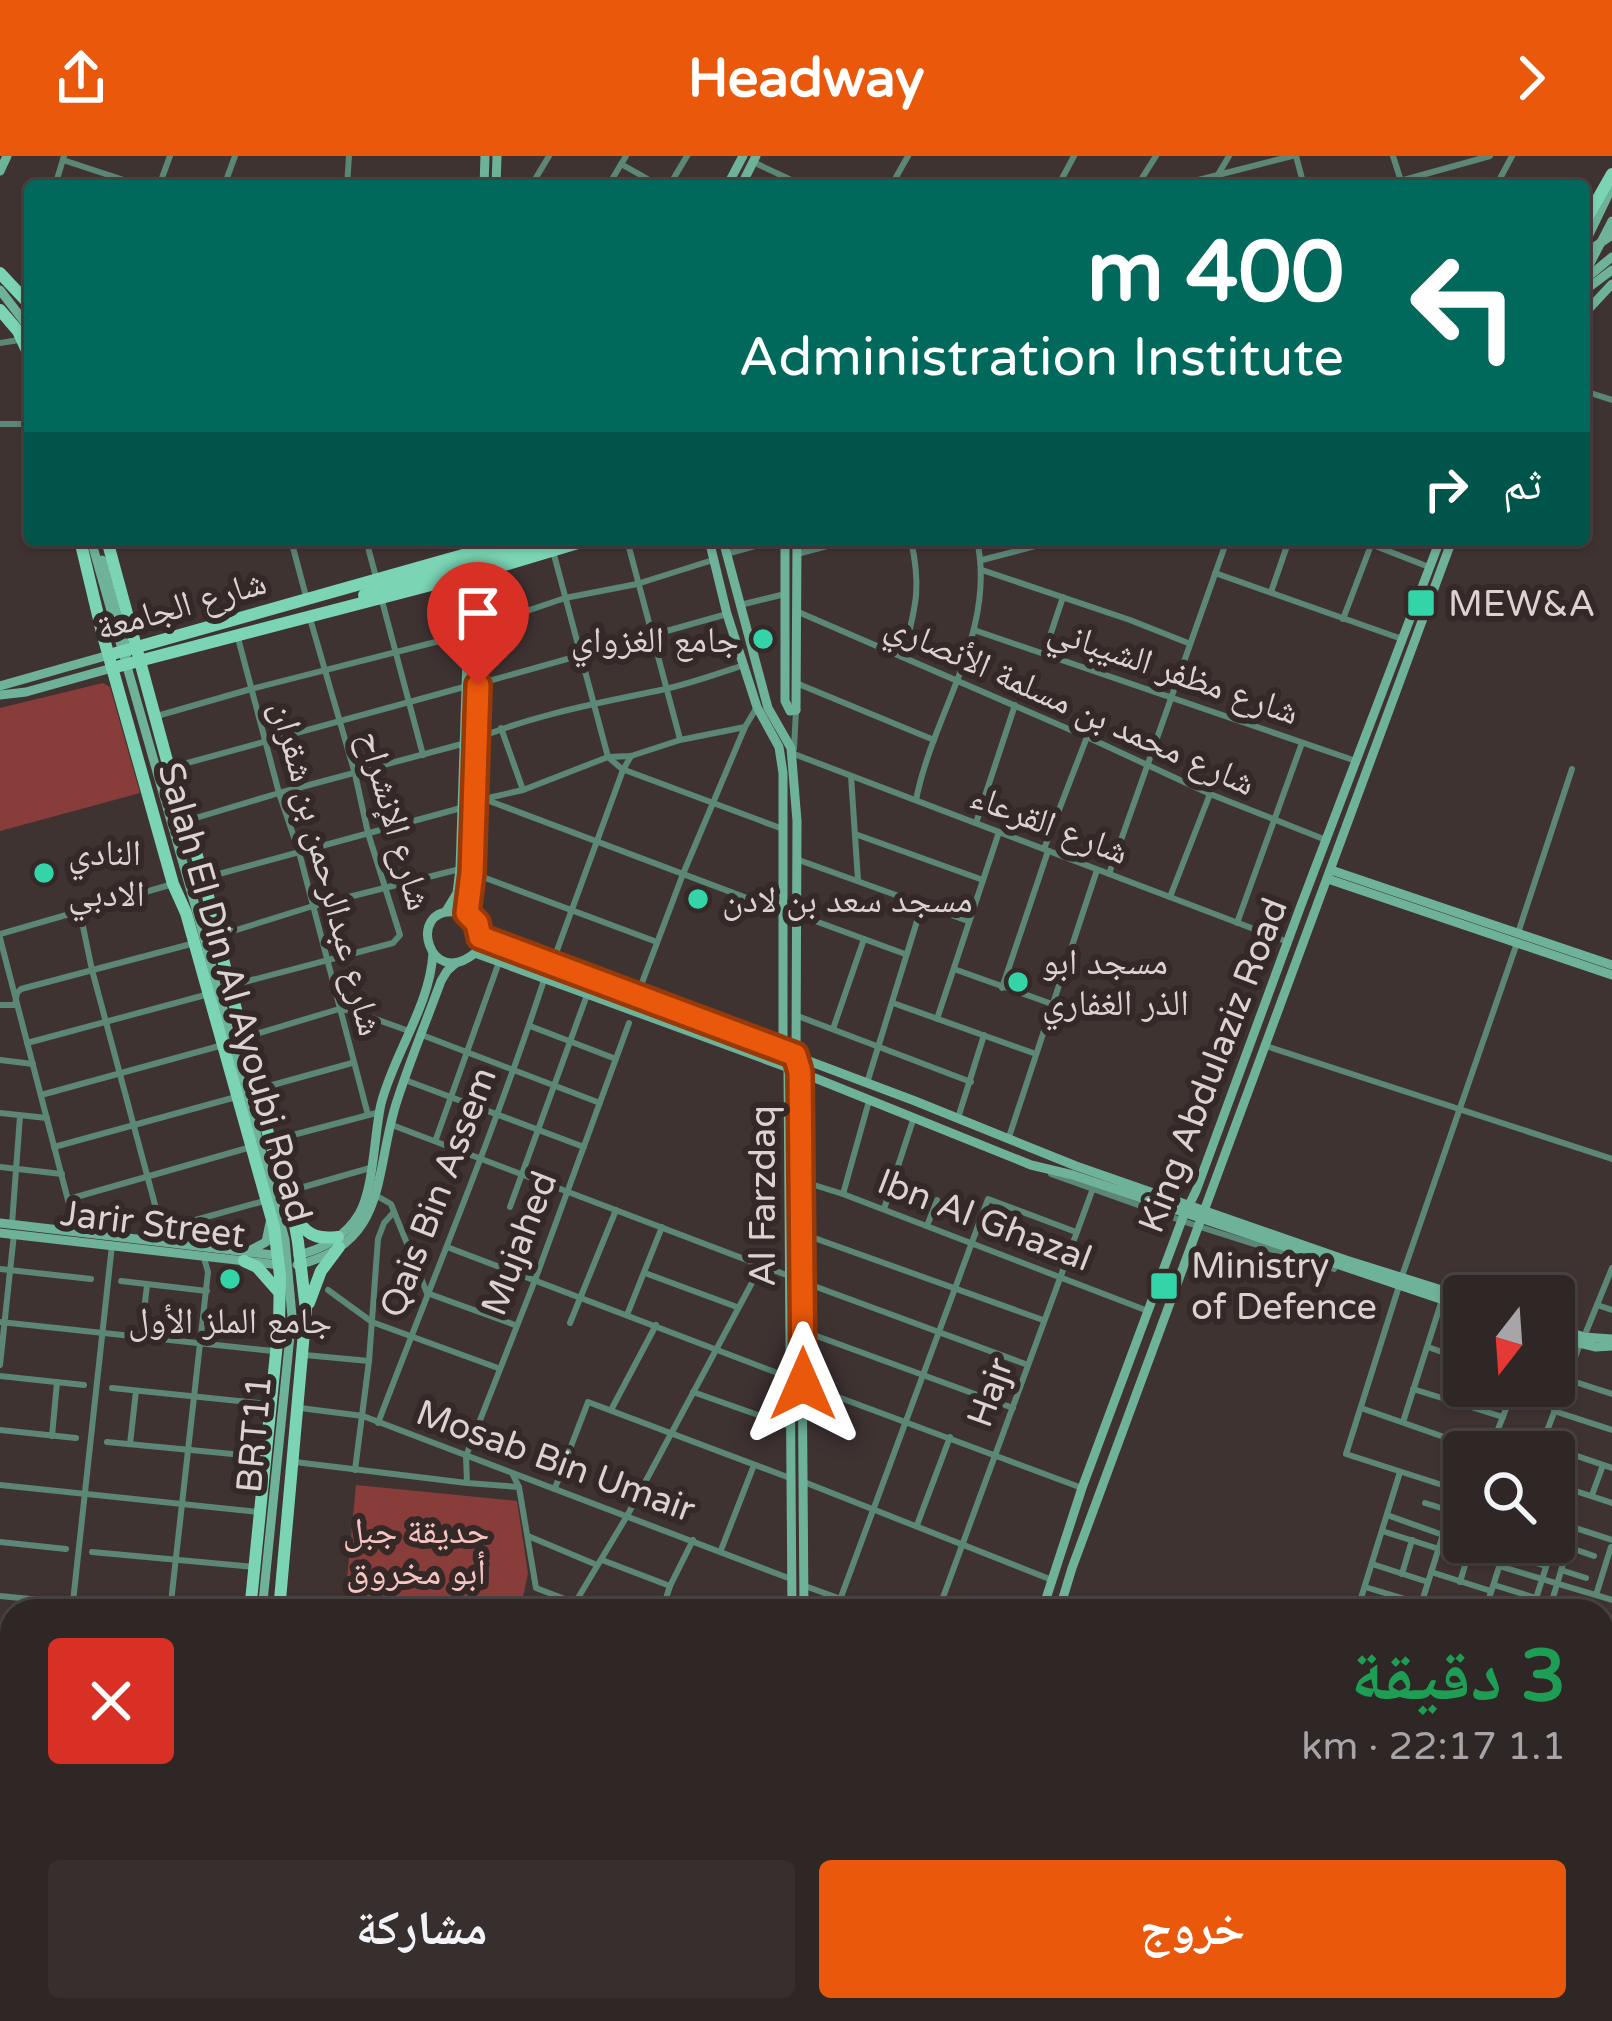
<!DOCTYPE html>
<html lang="ar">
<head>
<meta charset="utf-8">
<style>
	body { margin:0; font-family:"Varela Round","Noto Naskh Arabic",sans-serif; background:#372e2e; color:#f1f3f6; direction:rtl; height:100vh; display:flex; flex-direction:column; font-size:45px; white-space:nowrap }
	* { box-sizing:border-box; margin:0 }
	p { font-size:39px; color:#a7a5a7 }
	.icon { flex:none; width:66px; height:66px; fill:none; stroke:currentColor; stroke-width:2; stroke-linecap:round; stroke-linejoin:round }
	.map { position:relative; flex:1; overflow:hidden; direction:ltr }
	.drawer { position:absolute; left:0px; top:1443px; width:1614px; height:423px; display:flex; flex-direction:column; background:#2f2626; border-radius:36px 36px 0 0; box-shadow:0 3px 9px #0004,0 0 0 3px #4a4343; direction:rtl }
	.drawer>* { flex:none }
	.guide { position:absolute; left:24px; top:24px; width:1566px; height:366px; border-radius:12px; box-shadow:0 3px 9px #0004,0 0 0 3px #4a4343; direction:rtl; background:#00695c; color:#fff; overflow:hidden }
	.needle { width:78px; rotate:197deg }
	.buttons { position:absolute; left:1443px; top:1119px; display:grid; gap:24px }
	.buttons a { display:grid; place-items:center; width:132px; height:132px; border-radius:12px; background:#2f2626; box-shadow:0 3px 9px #0004,0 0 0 3px #4a4343; font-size:60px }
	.pin { position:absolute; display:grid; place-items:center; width:102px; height:102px; color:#fff; margin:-123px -51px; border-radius:50% 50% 50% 0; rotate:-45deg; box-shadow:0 0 12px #0007 }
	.pin .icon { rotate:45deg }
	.me { position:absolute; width:132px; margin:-66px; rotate:0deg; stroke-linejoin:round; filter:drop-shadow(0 0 9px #0008) }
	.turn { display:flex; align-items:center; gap:42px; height:252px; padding:0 48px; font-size:54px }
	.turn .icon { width:156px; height:156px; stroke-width:2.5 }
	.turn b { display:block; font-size:84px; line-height:102px }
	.then { display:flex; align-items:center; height:114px; padding:0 48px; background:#0003; gap:24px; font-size:45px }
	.round { display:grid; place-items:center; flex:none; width:126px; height:126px; border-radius:12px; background:#372e2e }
	.headline { display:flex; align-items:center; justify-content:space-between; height:204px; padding:0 48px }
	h1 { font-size:72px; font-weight:800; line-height:90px; color:#1e9e55 }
	.button { display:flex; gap:24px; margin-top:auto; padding:24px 48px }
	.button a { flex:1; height:138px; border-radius:12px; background:#ea580c; color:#fff; font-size:48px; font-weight:800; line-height:138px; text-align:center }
	.button a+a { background:#372e2e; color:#f1f3f6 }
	header { display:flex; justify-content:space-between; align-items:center; height:156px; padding:0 48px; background:#ea580c; color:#fff; font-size:54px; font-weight:800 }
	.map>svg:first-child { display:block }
</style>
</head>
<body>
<header><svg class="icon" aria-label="forward" viewBox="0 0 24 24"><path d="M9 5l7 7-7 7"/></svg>Headway<svg class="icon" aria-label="share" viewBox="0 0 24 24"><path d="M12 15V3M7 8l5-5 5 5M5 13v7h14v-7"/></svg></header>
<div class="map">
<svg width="1612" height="1865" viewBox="0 0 1612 1865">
	<rect width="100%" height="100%" fill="#3f3332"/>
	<g fill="#893d3b">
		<path d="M103,527L110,531L140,637L0,675V552Z"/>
		<path d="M356,1329L517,1345L528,1417L520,1455H344Z"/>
	</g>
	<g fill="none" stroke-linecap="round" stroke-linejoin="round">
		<g stroke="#5c8676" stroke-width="6">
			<path d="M1296,0L1304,30"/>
			<path d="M1393,0L1401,25"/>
			<path d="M63,4L142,30"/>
			<path d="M753,6L804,30"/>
			<path d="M621,8L660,30"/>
			<path d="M1219,17L1229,0"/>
			<path d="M55,30L64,0"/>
			<path d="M159,30L170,0"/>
			<path d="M224,30L235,0"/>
			<path d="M347,30L349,0"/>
			<path d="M531,30L549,0"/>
			<path d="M608,30L626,0"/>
			<path d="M669,30L687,0"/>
			<path d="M891,30L908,0"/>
			<path d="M1058,30L1074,0"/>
			<path d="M1137,30L1156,0"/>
			<path d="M1175,30L1292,0"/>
			<path d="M1382,30L1490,0"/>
			<path d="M1496,30L1512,0"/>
			<path d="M22,136L30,110"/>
			<path d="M0,187L19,184"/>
			<path d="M1584,235L1612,244"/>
			<path d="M0,268H30"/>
			<path d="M291,384L307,444"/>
			<path d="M366,384L376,421"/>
			<path d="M627,384L680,583"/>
			<path d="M1360,384L1429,411"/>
			<path d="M553,395L608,601L622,613L783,673"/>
			<path d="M726,398L777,384"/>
			<path d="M797,398L850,384"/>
			<path d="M982,404L1058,384"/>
			<path d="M982,414L1130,464L1188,487"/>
			<path d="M1215,417L1402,483"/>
			<path d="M1271,436L1289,384"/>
			<path d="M381,441L423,599"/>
			<path d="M740,449L785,438"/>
			<path d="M796,455L1087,581L1210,638L1326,684"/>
			<path d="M1343,463L1373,384"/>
			<path d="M480,471L565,442L637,428L713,404"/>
			<path d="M974,474L1356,605"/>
			<path d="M238,482L279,637L299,696L368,959"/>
			<path d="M1044,498L1063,441"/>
			<path d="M903,501C915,452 922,435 911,384"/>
			<path d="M796,527L934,584"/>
			<path d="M478,528L727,458"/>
			<path d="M157,560L251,533L467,478"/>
			<path d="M501,572L523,634"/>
			<path d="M476,583C536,558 599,547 661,534C689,528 717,518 744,509"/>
			<path d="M794,593L796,554"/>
			<path d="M794,598L1288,786"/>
			<path d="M169,612L464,531"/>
			<path d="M851,620L858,724"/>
			<path d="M488,642L523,634L608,601L631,600L680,584L745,571L757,551"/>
			<path d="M484,643L784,756"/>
			<path d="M916,644C933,557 997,476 977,384"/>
			<path d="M189,664L279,637L462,588"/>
			<path d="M976,667L1015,549"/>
			<path d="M855,678L983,724"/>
			<path d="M1044,693L1087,581"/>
			<path d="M796,703L968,765"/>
			<path d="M472,717L657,786"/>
			<path d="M1109,718L1227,384"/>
			<path d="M204,722L461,652"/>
			<path d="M1170,741L1210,638"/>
			<path d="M80,756L92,814L165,1086"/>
			<path d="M796,758L905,798"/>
			<path d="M1237,767L1302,587"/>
			<path d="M1518,777L1572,613"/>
			<path d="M0,778L173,728"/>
			<path d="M217,780L313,750L460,713"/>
			<path d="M0,782L76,1075"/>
			<path d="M552,808L623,614L631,600"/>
			<path d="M954,813L1052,848"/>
			<path d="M233,829L393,787L400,779L368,677L355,618L309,459"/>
			<path d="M1002,832L1048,695"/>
			<path d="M637,840L683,718L745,571"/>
			<path d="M893,847L1036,898"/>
			<path d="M0,849H15L17,837L21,833L191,788"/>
			<path d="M795,859L971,926"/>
			<path d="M937,863L999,676"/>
			<path d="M530,870L616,903"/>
			<path d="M833,873L864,783"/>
			<path d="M422,879L600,947"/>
			<path d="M246,881L339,853L353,855L409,875"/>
			<path d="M27,887L209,838"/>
			<path d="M1266,890L1612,1003"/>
			<path d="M0,904L33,908"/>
			<path d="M405,924L584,991"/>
			<path d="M867,927L922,749"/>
			<path d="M258,933L352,907"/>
			<path d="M41,939L223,889"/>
			<path d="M0,957L47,962"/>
			<path d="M958,962L984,879"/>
			<path d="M392,969L789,1120"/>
			<path d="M436,983L499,806"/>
			<path d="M1008,984L1097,714"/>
			<path d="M270,985L380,956"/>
			<path d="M54,991L236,941"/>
			<path d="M0,1011L62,1018"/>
			<path d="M1051,1018L1197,1070L1334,1113"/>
			<path d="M801,1025L843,1038L1148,1155"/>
			<path d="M286,1036L370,1012"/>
			<path d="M843,1038L869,945"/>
			<path d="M377,1040L391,1048L427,1137L515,1169"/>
			<path d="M69,1043L251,991"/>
			<path d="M510,1051L587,839"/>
			<path d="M884,1053L914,961"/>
			<path d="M12,1068L20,960"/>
			<path d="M927,1070L937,1044"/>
			<path d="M163,1073L264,1045"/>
			<path d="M803,1078L1043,1164"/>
			<path d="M447,1091L788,1221"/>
			<path d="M0,1113L91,1123"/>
			<path d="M645,1117L737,1151"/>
			<path d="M1402,1120L1517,787"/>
			<path d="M121,1125L207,1135"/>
			<path d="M803,1126L1028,1209"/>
			<path d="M1399,1130L1346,1298L1464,1336"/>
			<path d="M328,1134L372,1166L498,1212"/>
			<path d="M1597,1149L1612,1154"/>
			<path d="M627,1159L662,1071"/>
			<path d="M0,1166L273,1195"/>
			<path d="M570,1167L616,1054"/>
			<path d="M803,1175L1013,1252"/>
			<path d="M141,1181L147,1129"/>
			<path d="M1584,1181L1612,1112"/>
			<path d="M1428,1191L1464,1204"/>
			<path d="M305,1199L369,1205"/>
			<path d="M0,1209L14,1078"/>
			<path d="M0,1220L84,1229"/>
			<path d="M1566,1223L1612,1238"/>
			<path d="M803,1228L1082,1332"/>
			<path d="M1539,1230L1561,1238"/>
			<path d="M112,1232L268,1248"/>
			<path d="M1413,1233L1503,1261"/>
			<path d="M693,1236L789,1270"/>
			<path d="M300,1252L363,1260L791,1423"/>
			<path d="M1361,1252L1487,1296"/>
			<path d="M611,1254L656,1169"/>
			<path d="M1554,1255L1612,1274"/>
			<path d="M1403,1266L1442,1144"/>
			<path d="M378,1267C434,1120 495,974 544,824"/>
			<path d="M0,1274L76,1282"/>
			<path d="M52,1280L57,1226"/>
			<path d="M107,1286L263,1301"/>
			<path d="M130,1288L136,1235"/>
			<path d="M1542,1288L1612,1312"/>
			<path d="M1489,1296L1515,1230"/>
			<path d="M1539,1296L1580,1188"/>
			<path d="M295,1306L467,1327L519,1331L513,1319"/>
			<path d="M355,1314L369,1205L378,1083L384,1067L394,1056"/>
			<path d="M804,1326L1052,1424"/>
			<path d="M467,1327L466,1300L535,1124L629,867"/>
			<path d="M1554,1328L1612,1347"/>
			<path d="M0,1329L259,1356"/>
			<path d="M519,1331L536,1432L596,1455"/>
			<path d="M555,1332L588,1246L790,1322"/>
			<path d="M1592,1339L1603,1309"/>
			<path d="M1425,1347L1464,1359"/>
			<path d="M1387,1359L1443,1379"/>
			<path d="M1554,1365L1612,1384"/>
			<path d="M1446,1368L1464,1374"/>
			<path d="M917,1369L950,1281"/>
			<path d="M1382,1375L1439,1393"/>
			<path d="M528,1380L597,1409"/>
			<path d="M0,1386L66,1393"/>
			<path d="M1568,1391L1594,1400"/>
			<path d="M721,1394L754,1309"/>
			<path d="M92,1396L255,1411"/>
			<path d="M1503,1397L1546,1410"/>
			<path d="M1523,1403L1528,1386"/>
			<path d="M602,1404L670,1430"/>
			<path d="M1372,1408L1428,1426"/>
			<path d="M1499,1410L1612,1444"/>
			<path d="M1561,1414L1586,1422"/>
			<path d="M1431,1416L1491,1435"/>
			<path d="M1402,1418L1412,1384"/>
			<path d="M1460,1426L1472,1386"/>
			<path d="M1494,1429L1536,1442"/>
			<path d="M805,1430L874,1455"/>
			<path d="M1365,1431L1445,1455"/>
			<path d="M1596,1439L1611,1391"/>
			<path d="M0,1440L60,1446"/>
			<path d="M841,1441L988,1043L1076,1076"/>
			<path d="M1552,1446L1583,1455"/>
			<path d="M575,1447L627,1360L761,1110"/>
			<path d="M85,1449L153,1455"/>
			<path d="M72,1455L112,1089"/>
			<path d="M170,1455L208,1116L204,1102"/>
			<path d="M662,1455L670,1430L693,1384"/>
			<path d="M938,1455L1092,1035"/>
			<path d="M1357,1455L1400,1316"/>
			<path d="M1419,1455L1457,1334"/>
			<path d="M1485,1455L1507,1386"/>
			<path d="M1532,1455L1554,1386"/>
			<path d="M1549,1455L1574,1371"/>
			<path d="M0,1495L12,1497"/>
			<path d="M0,1548L12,1549"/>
			<path d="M1602,1569L1612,1572"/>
			<path d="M1602,1602L1612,1605"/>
			<path d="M0,1604L12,1606"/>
			<path d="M1609,1639L1612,1610"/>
			<path d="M0,1658L12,1659"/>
			<path d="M1608,1660L1610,1745"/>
			<path d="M0,1712L12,1713"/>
			<path d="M6,1713L12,1661"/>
			<path d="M1602,1765L1612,1766"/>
			<path d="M0,1768L12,1769"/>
			<path d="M1602,1783L1612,1785"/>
			<path d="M1602,1803L1612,1806"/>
			<path d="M0,1823L12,1825"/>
			<path d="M1602,1846L1612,1847"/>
			<path d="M543,1854L580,1865"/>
			<path d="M1581,1854L1583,1865"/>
			<path d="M624,1855L657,1865"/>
			<path d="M124,1865L126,1854"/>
			<path d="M496,1865L497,1854"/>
			<path d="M723,1865L726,1854"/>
			<path d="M824,1865L827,1854"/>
			<path d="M1609,1865L1612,1855"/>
		</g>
		<g stroke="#6fb29a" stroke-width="9">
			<path d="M0,15L7,0"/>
			<path d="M484,30L485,0"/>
			<path d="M496,30L497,0"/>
			<path d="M727,30L743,0"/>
			<path d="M741,30L756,0"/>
			<path d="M1584,89L1612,31"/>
			<path d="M1584,98L1612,79"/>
			<path d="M1584,119L1612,65"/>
			<path d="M1584,124L1612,101"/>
			<path d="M0,134L30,173"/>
			<path d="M1584,135L1612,114"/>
			<path d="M1584,158L1612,128"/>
			<path d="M91,384L200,767L285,1084L292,1160L262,1455"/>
			<path d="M709,384L727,458L757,551L779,591L783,617V894L788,912L792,1455"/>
			<path d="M723,384L768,552L791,592L797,665L796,900"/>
			<path d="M785,384V545L790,555L796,554"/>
			<path d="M102,404L127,498"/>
			<path d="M0,530L109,499"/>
			<path d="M0,539L26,536L112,512"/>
			<path d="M796,554L797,384"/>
			<path d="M1331,714L1612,809"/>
			<path d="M1328,723L1612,819"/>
			<path d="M446,755L457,737L460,713L471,384"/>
			<path d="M467,757L472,722L481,415"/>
			<path d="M800,916L804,1455"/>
			<path d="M0,1067L282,1100"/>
			<path d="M0,1077L280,1109"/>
			<path d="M251,1094L266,1086L270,1067"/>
			<path d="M298,1099C323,1093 345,1081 359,1058C374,1032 374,979 381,948C394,897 430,850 433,797"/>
			<path d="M297,1109C388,1088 374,1019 396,948C409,907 426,866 441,825L447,815L456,807"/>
			<path d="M1464,1141L1346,1104L1076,1010L915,945L480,781C477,765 472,758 455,756C406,751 429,835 475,797L800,916L1031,1009L1073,1019L1464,1151"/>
			<path d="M1554,1171L1584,1181L1612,1183"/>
			<path d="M1554,1181L1596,1191L1612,1190"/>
			<path d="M1042,1455L1082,1332L1183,1061L1196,1035L1300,752L1440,384"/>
			<path d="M1059,1455L1072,1412L1452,384"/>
			<path d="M1602,1501L1612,1468"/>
			<path d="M1602,1531L1612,1499"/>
			<path d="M1480,1854L1519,1865"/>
			<path d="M1526,1854L1561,1865"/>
			<path d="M0,1861L47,1865"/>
			<path d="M220,1865L221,1854"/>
			<path d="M922,1865L925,1854"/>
			<path d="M942,1865L945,1854"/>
		</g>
		<g stroke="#7bd5b5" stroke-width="12">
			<path d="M1584,67L1612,18"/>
			<path d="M0,117L30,149"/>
			<path d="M0,154L18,175L30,201"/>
			<path d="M80,384L102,476L173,728L186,757L274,1071L280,1120L279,1167L250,1455"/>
			<path d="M107,384L169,612L204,722L217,780L270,985L293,1058L298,1086L306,1154L279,1455"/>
			<path d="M471,416L485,405L547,384"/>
			<path d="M364,439L462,410L479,398"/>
			<path d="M109,499L516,384"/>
			<path d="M112,512L481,416L588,384"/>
			<path d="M298,1065C309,1081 320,1083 338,1081"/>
			<path d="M244,1105L257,1111L279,1136"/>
			<path d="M309,1147L321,1115L339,1091"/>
			<path d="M201,1865L207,1854"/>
			<path d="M234,1865L235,1854"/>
		</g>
	</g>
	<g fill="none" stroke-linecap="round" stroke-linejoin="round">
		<g stroke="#983908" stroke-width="30">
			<path id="route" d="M478,529L472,717L467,757L477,767L480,781L795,899L800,916L803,1228"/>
		</g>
		<use href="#route" stroke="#ea580c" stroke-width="21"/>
	</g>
	<g fill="#33d4a8" stroke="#352928" stroke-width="4.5">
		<rect x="1406" y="432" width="30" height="30" rx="6"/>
		<circle cx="763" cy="483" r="12"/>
		<circle cx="44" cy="717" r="12"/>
		<circle cx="698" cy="743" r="12"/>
		<circle cx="1018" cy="826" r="12"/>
		<circle cx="230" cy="1123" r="12"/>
		<rect x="1149" y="1115" width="30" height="30" rx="6"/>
	</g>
	<g text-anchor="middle" stroke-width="12" stroke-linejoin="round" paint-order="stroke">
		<g font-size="36" fill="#dbd2d2" stroke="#352928" text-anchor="start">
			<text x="1448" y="460">MEW&amp;A</text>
			<text x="739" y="496" text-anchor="end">جامع الغزواي</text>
			<text x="68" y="709">النادي<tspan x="68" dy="41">الادبي</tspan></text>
			<text x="722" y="756">مسجد سعد بن لادن</text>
			<text x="1042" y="818">مسجد ابو<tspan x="1042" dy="41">الذر الغفاري</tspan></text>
			<text x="1191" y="1122">Ministry<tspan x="1191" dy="41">of Defence</tspan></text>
			<text x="230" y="1177" text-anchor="middle">جامع الملز الأول</text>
		</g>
		<g font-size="36" fill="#dbd2d2" stroke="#352928">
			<text transform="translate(181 448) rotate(-16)" y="13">شارع الجامعة</text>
			<text transform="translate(1174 514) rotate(19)" y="13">شارع مظفر الشيباني</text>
			<text transform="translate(1071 547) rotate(24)" y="13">شارع محمد بن مسلمة الأنصاري</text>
			<text transform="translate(396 664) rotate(74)" y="13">شارع الإنشراح</text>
			<text transform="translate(1050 667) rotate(21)" y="13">شارع القرعاء</text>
			<text transform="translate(328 712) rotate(75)" y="13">شارع عبدالرحمن بن شقران</text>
			<text transform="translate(236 836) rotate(74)" y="13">Salah El Din Al Ayoubi Road</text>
			<text transform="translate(1212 909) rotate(-69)" y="13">King Abdulaziz Road</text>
			<text transform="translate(437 1036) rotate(-69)" y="13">Qais Bin Assem</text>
			<text transform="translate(762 1040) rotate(-90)" y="13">Al Farzdaq</text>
			<text transform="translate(985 1063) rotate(21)" y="13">Ibn Al Ghazal</text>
			<text transform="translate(153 1067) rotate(7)" y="13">Jarir Street</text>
			<text transform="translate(518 1087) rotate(-69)" y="13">Mujahed</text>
			<text transform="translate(989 1236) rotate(-70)" y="13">Hajr</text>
			<text transform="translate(253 1278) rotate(-85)" y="13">BRT11</text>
			<text transform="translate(556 1304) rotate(20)" y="13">Mosab Bin Umair</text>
		</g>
		<g font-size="36" fill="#f7c5c1" stroke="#352928">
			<text x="416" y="1387">حديقة جبل<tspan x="416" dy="41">أبو مخروق</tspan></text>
		</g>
	</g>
</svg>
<div class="buttons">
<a><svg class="needle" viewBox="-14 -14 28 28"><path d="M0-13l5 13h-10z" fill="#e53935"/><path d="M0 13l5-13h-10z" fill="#a7a5a7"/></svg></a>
<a><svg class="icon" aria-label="search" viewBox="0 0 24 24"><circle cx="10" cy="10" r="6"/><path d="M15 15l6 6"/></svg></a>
</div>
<div class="pin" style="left:478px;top:529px;background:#d93025"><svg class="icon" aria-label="arrive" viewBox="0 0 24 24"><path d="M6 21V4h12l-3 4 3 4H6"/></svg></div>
<svg class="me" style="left:803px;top:1228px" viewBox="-20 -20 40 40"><path d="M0-17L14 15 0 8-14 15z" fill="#ea580c" stroke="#fff" stroke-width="4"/></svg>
<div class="guide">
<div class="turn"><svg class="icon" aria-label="left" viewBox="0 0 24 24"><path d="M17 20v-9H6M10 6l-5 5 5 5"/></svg><div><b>400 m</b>Administration Institute</div></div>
<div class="then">ثم<svg class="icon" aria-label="right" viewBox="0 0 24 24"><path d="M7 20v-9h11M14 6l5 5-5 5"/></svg></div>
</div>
<section class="drawer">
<div class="headline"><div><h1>3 دقيقة</h1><p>1.1 km · 22:17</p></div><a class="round" style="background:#d93025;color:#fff"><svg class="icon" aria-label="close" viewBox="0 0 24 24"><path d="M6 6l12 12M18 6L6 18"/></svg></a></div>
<div class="button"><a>خروج</a><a>مشاركة</a></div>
</section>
</div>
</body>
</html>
